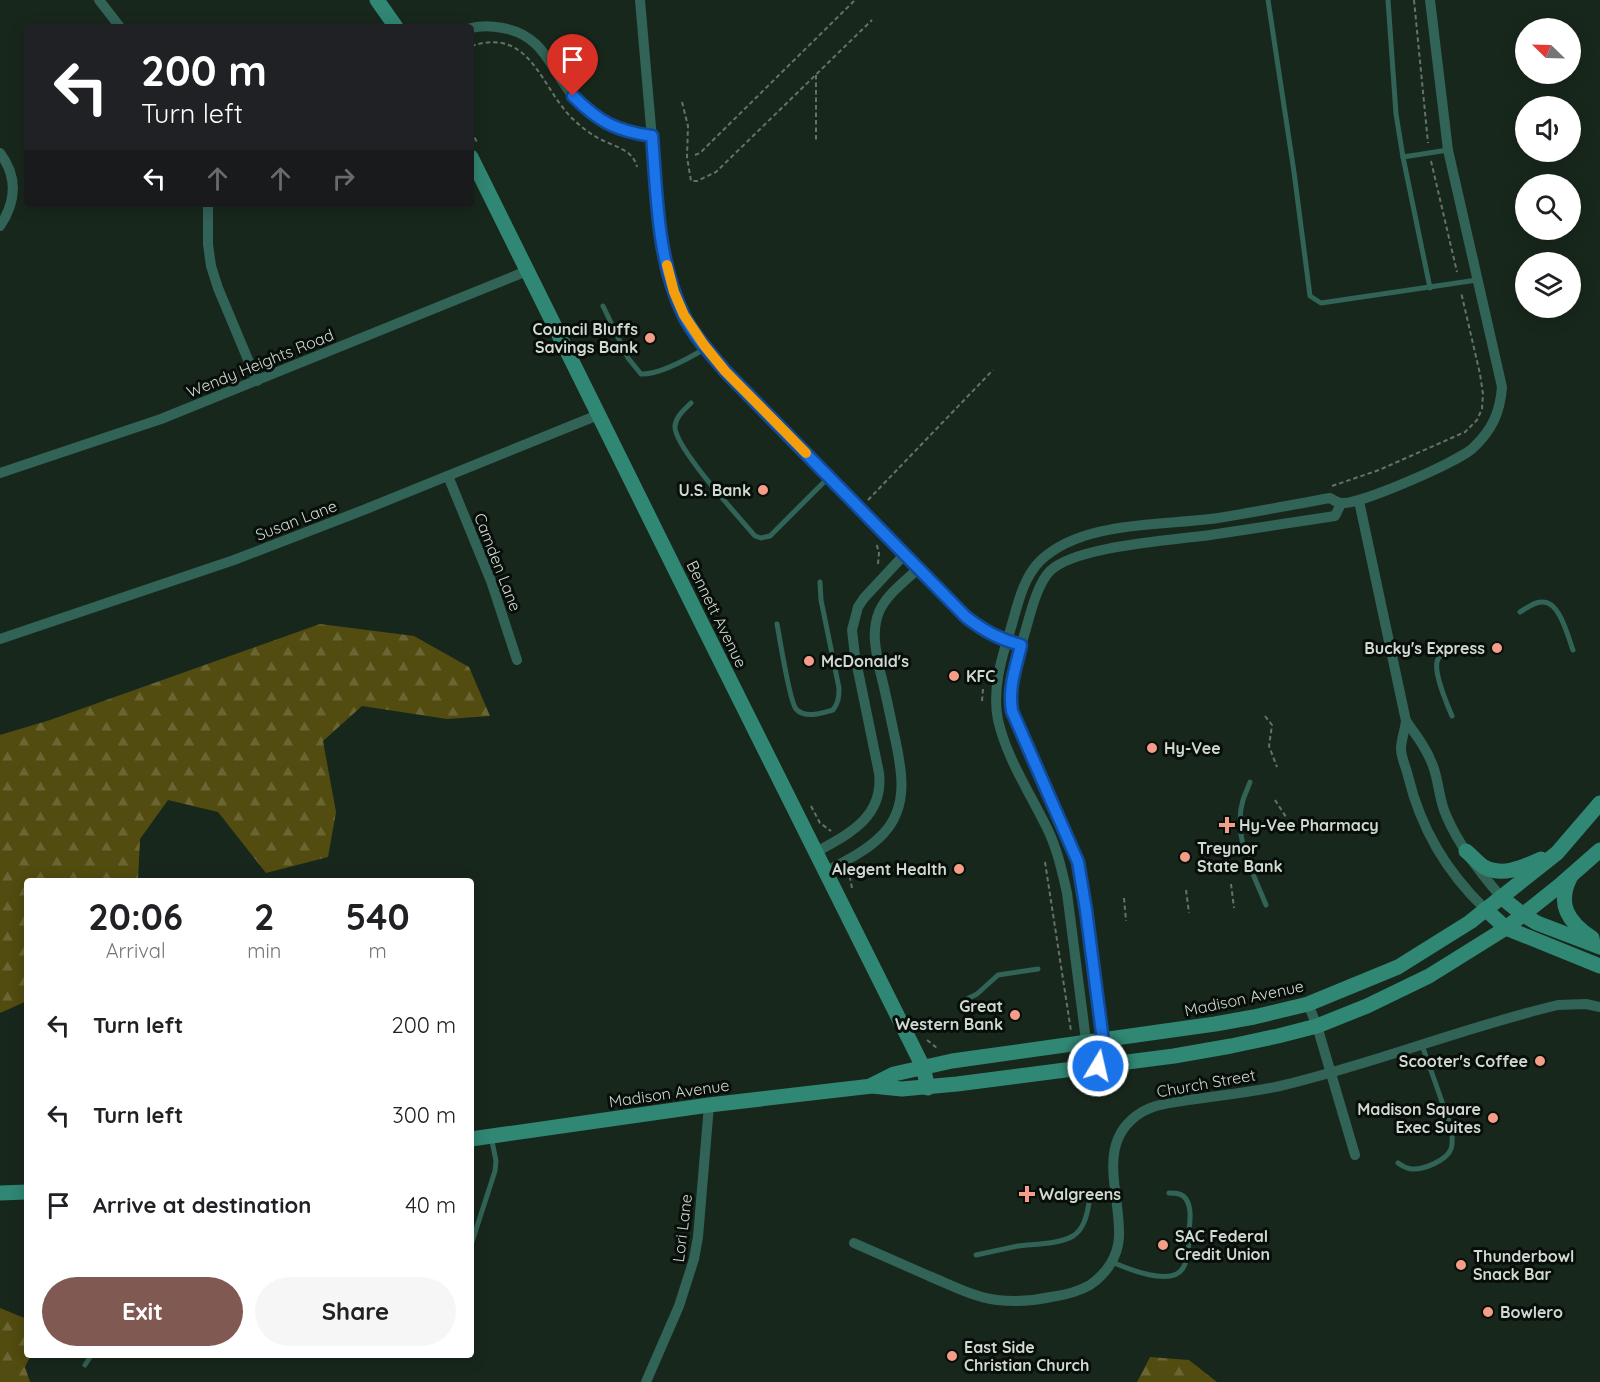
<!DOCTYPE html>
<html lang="en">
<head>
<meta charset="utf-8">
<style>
	body { margin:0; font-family:Quicksand,sans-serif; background:#f6f6f6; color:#202124; height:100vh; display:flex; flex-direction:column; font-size:22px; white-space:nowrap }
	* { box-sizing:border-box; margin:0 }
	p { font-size:20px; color:#757577 }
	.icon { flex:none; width:33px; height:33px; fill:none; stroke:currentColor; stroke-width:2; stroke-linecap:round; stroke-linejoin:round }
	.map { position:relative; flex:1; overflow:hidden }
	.details { position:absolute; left:24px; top:878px; width:450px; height:480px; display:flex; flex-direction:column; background:#fff; border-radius:6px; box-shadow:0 3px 15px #0003 }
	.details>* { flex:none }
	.top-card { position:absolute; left:24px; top:24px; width:450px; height:183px; border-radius:6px; box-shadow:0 3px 15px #0003; background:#202124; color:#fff; overflow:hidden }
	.needle { width:39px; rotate:293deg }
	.tools { position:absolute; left:1515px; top:18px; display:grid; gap:12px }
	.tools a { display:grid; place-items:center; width:66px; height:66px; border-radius:50%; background:#fff; box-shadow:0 3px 15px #0003; font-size:30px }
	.pin { position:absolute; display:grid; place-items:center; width:51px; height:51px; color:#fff; margin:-62px -26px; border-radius:50% 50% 50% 0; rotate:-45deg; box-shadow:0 0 6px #0007 }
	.pin .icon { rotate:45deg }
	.me { position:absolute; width:66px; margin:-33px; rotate:9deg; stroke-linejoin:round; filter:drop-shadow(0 0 4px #0008) }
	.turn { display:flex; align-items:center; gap:21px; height:126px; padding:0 18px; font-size:27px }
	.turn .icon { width:78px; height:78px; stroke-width:2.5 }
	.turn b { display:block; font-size:42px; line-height:51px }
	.lanes { display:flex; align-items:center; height:57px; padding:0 18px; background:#0003; justify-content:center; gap:30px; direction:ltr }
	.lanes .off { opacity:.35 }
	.eta { display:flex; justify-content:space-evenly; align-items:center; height:102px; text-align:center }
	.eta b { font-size:36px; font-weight:700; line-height:42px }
	.primary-button { display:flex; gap:12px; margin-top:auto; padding:12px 18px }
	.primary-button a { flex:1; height:69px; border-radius:36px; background:#7f5952; color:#fff; font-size:24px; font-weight:700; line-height:69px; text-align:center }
	.primary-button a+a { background:#f6f6f6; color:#202124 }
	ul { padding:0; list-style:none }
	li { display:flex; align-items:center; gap:18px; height:90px; padding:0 18px }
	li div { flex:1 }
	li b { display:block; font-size:22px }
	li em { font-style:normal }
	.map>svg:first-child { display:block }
</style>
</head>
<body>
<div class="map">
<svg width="1600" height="1382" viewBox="0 0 1600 1382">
	<defs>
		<pattern id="forest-firs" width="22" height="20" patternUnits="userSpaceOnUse" patternTransform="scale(1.5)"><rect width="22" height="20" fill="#524c10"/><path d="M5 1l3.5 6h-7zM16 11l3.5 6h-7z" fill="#6a6532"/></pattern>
	</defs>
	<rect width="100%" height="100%" fill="#18271c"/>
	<g fill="url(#forest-firs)">
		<path d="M320,624L414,636L469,667L490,716L447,719L362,706L323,741L336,812L328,857L266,873L218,812L168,800L140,839L138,880H27V1001L0,1013V735L50,720Z"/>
		<path d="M0,1308L27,1319V1354L31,1355L25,1367L30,1382H0Z"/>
		<path d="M1150,1357L1189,1360L1217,1382H1137Z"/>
	</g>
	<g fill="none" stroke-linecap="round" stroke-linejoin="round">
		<g stroke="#657268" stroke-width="2" stroke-dasharray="4.5 3" stroke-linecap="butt">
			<path d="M1414,0L1428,143"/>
			<path d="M471,46C533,26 540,90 576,122C584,129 593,136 602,140C616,147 633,150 637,167"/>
			<path d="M816,75V141"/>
			<path d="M682,102L688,126L687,157L691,181H697L716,172L872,20"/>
			<path d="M471,131L478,144"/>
			<path d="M695,155L700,153L854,1"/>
			<path d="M1431,161L1457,272"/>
			<path d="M1332,486L1379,470L1465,432L1477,420L1482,409L1483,394L1480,374L1461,292"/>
			<path d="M868,500L993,370"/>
			<path d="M878,564L879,553L877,546L879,544"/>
			<path d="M982,701L983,689"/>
			<path d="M1265,716L1272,725L1269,746L1277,767"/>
			<path d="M1275,800L1286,817"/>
			<path d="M811,806L820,823L831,831"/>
			<path d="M1045,862L1071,1031"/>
			<path d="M1231,884L1234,908"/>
			<path d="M852,888L850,878L852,873"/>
			<path d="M1186,890L1189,913"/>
			<path d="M1124,898L1126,921"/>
			<path d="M927,1040L937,1048"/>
		</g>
		<g stroke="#316356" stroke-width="5">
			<path d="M1268,0L1294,172L1310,296L1321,303L1477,280"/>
			<path d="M1388,0L1396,114L1403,157L1430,288"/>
			<path d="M1403,157L1448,150"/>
			<path d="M603,306L628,358L641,374C659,375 691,357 706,348"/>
			<path d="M691,403C685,409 676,416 675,426C673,446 740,518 755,536L761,538L770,536L829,477"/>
			<path d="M1520,612C1527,608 1535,601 1543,602C1560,602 1568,637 1573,650"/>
			<path d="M777,624C780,639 789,700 796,709C805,719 822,713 833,710C838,703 839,698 839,688L821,600L820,582"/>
			<path d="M1452,716C1447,704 1432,670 1438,659C1441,653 1449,650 1454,647"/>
			<path d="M1250,782C1248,788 1245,794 1243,800C1232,837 1253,872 1266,905"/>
			<path d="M963,1001L977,994L998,975L1038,969"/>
			<path d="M1398,1163C1402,1166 1406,1168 1411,1169C1423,1170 1446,1161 1451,1149C1453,1143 1452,1136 1452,1130L1422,1045"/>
			<path d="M471,1245L495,1171L496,1161L491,1136"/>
			<path d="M976,1255C990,1252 1004,1249 1018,1246C1033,1244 1060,1244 1073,1236C1084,1229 1087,1215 1089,1203"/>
			<path d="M1112,1262C1128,1269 1172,1287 1183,1268C1189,1258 1189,1242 1189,1231C1190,1221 1192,1208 1186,1199C1182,1193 1175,1193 1169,1193"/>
			<path d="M85,1365L92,1354"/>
		</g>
		<g stroke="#316356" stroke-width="10">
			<path d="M99,0L120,27"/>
			<path d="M640,0L659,220L669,274L674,292L690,326L725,371L966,617C980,628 994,638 1011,642"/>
			<path d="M471,28C482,25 493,26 503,28C546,36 550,70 574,97C597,122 619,132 652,136"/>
			<path d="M0,153C18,177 16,202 0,226"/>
			<path d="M208,204V244L211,266L218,288L257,381"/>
			<path d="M0,473L161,419L527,271"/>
			<path d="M448,476L491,581L517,660"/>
			<path d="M1359,501L1406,721C1405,730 1401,740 1401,749C1401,757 1406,767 1408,776C1421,829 1446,871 1485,909"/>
			<path d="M1341,504L1335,516C1296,522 1257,528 1217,534C1179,540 1076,545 1050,571C1036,585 1029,620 1023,639C1017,657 1010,678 1010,697C1010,708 1014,718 1018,728L1071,845C1094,907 1091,976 1103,1041L1102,1053L1097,1066L1088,1056L1067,893C1062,871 1057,848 1047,828C1030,793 1007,759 998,720C992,691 1001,659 1010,631C1017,608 1022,579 1040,561C1082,520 1163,526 1218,518C1255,512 1292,505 1330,498C1333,500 1338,503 1342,503C1360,505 1459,461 1473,448C1492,430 1500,413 1502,387L1448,150L1430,0"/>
			<path d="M0,639L234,560L366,509L598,415"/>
			<path d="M1406,721C1416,735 1427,749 1433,766C1439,782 1439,800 1446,815C1459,846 1480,872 1501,897"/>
			<path d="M816,852C849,834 884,817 879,773L855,656L852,630L858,607L864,598L905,554"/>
			<path d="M825,872C845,861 867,851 883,834C911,805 901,765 893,729C889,710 885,690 880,671C876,651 871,632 879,612C886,595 905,581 919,568"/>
			<path d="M1308,1004L1317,1026L1355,1155"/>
			<path d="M854,1243C879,1254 904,1265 929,1276C951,1285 973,1297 997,1300C1015,1302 1033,1301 1051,1297C1065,1295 1078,1292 1090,1285C1106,1274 1118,1257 1119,1237C1121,1193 1094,1141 1142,1112C1154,1105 1169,1103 1182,1101C1214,1096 1247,1093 1280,1086C1374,1064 1464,1027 1558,1005L1586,1004L1600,1007"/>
			<path d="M646,1382L679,1306L694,1259L698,1237L709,1105"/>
		</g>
		<g stroke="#308773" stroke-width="15">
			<path d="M377,0L396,27"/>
			<path d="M471,157L701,622L923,1067L928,1088"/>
			<path d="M1466,851C1472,856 1478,863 1484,867C1503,877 1523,867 1541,859"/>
			<path d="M1571,876C1556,904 1568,922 1592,938"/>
			<path d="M1501,897L1522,914L1537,923L1600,947"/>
			<path d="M1485,909L1506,928L1600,966"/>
			<path d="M872,1085L894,1074L952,1061L1215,1024L1254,1017L1308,1004L1398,967L1470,922L1557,853L1600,803"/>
			<path d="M471,1139L709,1105L872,1086L902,1089L957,1084L1174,1056L1231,1046L1278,1036L1317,1026L1367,1006L1429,976L1506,928L1559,886L1600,850"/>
			<path d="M0,1193L27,1192"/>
		</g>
	</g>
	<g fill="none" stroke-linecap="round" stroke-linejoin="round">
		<g stroke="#114b97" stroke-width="15">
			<path id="route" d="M573,96C599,122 616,131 652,136C657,196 657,261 684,316C694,336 711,354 725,371L966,617C984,631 999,639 1021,645C1016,667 1008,688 1012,711L1078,862L1086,910L1103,1041L1102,1053L1098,1066"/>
		</g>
		<use href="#route" stroke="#1a73e8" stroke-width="10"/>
		<path stroke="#f59e0b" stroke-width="10" d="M667,265L674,292L684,315L704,345L725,371L806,453"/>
	</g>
	<g fill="#f49e8a" stroke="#080e09" stroke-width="2">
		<circle cx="650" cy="338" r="6"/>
		<circle cx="763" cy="490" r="6"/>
		<circle cx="1497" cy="648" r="6"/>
		<circle cx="809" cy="661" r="6"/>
		<circle cx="954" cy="676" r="6"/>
		<circle cx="1152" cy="748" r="6"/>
		<path d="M1224 816h6v6h6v6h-6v6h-6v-6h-6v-6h6z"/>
		<circle cx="1185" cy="857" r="6"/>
		<circle cx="959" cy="869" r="6"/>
		<circle cx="1015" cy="1015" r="6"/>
		<circle cx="1540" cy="1061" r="6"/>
		<circle cx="1493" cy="1118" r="6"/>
		<path d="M1024 1185h6v6h6v6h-6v6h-6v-6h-6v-6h6z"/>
		<circle cx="1163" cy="1245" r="6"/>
		<circle cx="1461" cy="1265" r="6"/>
		<circle cx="1488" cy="1312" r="6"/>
		<circle cx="952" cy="1356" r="6"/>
	</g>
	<g text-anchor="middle" stroke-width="6" stroke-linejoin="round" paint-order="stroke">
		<g font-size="16" font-weight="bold" fill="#d0d9d1" stroke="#080e09" text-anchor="start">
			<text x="638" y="335" text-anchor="end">Council Bluffs<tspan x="638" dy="18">Savings Bank</tspan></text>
			<text x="751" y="496" text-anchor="end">U.S. Bank</text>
			<text x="1485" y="654" text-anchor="end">Bucky's Express</text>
			<text x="821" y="667">McDonald's</text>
			<text x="966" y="682">KFC</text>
			<text x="1164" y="754">Hy-Vee</text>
			<text x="1239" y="831">Hy-Vee Pharmacy</text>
			<text x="1197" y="854">Treynor<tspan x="1197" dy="18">State Bank</tspan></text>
			<text x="947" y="875" text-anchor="end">Alegent Health</text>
			<text x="1003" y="1012" text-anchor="end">Great<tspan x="1003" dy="18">Western Bank</tspan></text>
			<text x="1528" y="1067" text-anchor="end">Scooter's Coffee</text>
			<text x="1481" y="1115" text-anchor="end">Madison Square<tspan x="1481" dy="18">Exec Suites</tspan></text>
			<text x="1039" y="1200">Walgreens</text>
			<text x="1175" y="1242">SAC Federal<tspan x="1175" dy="18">Credit Union</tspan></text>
			<text x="1473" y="1262">Thunderbowl<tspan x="1473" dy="18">Snack Bar</tspan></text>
			<text x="1500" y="1318">Bowlero</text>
			<text x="964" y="1353">East Side<tspan x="964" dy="18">Christian Church</tspan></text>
		</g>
		<g font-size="16" fill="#d0d9d1" stroke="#080e09">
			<text transform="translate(260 363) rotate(-22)" y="6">Wendy Heights Road</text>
			<text transform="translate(296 520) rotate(-21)" y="6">Susan Lane</text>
			<text transform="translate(498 562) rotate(69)" y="6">Camden Lane</text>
			<text transform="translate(717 614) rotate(64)" y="6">Bennett Avenue</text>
			<text transform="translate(1244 998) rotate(-12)" y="6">Madison Avenue</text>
			<text transform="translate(1206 1083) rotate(-10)" y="6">Church Street</text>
			<text transform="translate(669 1093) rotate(-8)" y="6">Madison Avenue</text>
			<text transform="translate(682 1228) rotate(-83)" y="6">Lori Lane</text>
		</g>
	</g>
</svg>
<div class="tools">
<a><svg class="needle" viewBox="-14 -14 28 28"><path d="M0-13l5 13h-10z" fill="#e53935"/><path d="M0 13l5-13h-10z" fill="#757577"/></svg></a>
<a><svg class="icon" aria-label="sound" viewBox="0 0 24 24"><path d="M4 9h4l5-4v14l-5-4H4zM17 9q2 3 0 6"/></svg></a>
<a><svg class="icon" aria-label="search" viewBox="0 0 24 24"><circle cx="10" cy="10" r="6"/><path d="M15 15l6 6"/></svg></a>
<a><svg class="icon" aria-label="layers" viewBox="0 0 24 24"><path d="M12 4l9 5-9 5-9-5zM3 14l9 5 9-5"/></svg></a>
</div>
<div class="pin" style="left:573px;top:96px;background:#d93025"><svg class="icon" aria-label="arrive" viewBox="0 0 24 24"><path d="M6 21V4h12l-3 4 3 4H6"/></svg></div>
<svg class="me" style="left:1098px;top:1066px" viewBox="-20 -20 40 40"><circle r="17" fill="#1a73e8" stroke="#fff" stroke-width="3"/><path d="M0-11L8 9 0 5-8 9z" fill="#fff"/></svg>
<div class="top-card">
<div class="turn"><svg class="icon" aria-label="left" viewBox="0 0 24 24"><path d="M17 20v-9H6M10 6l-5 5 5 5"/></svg><div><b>200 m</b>Turn left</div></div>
<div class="lanes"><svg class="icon" aria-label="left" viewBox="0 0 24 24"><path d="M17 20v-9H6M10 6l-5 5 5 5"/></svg><svg class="icon off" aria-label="ahead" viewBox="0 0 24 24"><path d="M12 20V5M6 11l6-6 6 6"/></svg><svg class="icon off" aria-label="ahead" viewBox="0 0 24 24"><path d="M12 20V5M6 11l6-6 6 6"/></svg><svg class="icon off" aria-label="right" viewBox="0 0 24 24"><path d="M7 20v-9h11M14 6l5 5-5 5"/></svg></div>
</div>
<section class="details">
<div class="eta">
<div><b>20:06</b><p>Arrival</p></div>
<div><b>2</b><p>min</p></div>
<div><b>540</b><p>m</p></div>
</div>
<ul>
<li><svg class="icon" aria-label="left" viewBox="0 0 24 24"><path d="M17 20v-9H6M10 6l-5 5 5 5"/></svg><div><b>Turn left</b></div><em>200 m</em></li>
<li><svg class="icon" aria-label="left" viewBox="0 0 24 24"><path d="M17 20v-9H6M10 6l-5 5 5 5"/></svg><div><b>Turn left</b></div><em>300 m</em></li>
<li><svg class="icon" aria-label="arrive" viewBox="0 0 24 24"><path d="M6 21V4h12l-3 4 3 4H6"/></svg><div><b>Arrive at destination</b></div><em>40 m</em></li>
</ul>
<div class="primary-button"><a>Exit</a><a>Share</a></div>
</section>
</div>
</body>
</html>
